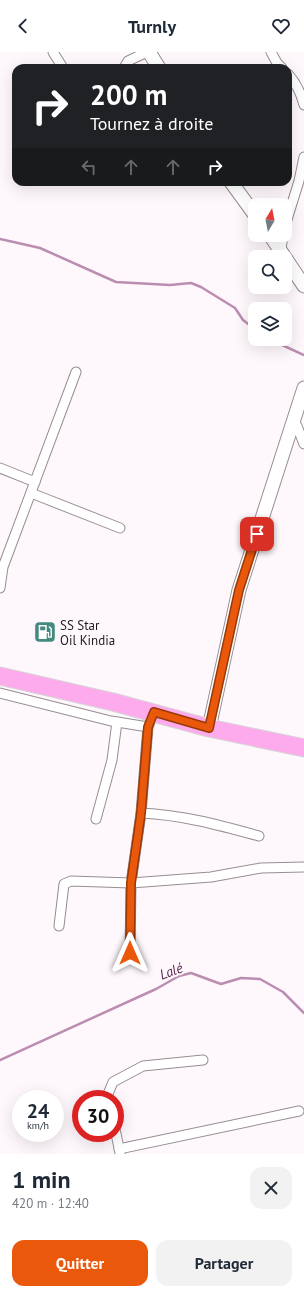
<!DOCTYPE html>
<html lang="fr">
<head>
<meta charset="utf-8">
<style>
	body { margin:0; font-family:"PT Sans",sans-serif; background:#f2f2f3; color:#1f2937; height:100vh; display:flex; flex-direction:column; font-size:15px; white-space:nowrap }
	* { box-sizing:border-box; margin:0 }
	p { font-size:13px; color:#747a83 }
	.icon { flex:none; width:22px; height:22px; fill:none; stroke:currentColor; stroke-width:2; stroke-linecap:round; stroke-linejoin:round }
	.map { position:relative; height:1102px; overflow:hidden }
	.details { display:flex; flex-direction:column; background:#fff; flex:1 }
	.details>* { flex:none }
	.hud { position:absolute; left:12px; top:12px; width:280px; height:122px; border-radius:12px; box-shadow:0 4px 16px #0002; background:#202124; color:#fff; overflow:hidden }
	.needle { width:26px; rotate:10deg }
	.controls { position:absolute; left:248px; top:146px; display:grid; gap:8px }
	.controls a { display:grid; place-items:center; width:44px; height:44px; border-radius:8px; background:#fff; box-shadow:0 4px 16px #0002; font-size:20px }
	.speed { position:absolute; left:12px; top:1038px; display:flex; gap:8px; font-size:20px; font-weight:700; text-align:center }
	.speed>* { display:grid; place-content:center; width:52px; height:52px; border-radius:50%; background:#fff; box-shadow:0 4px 16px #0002; line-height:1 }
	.speed small { font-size:10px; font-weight:400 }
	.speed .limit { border:6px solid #d22; background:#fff; color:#111 }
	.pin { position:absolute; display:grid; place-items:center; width:34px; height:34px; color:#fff; margin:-17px; border-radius:8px; box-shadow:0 2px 6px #0006 }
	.me { position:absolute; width:44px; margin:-22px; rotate:0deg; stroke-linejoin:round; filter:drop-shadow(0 0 3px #0008) }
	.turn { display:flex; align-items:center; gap:14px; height:84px; padding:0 12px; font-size:18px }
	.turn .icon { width:52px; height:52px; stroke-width:2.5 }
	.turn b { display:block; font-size:28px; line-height:34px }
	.lanes { display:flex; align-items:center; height:38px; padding:0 12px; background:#0003; justify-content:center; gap:20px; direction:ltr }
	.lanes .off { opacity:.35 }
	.round { display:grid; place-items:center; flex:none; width:42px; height:42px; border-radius:12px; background:#f2f2f3 }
	.headline { display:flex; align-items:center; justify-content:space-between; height:68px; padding:0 12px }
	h1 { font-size:24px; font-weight:700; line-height:30px }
	.primary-button { display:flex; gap:8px; margin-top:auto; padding:8px 12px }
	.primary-button a { flex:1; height:46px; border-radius:12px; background:#ea580c; color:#fff; font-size:16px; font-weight:700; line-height:46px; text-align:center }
	.primary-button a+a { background:#f2f2f3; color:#1f2937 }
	header { display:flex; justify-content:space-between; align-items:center; height:52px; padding:0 12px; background:#fff; font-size:18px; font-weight:700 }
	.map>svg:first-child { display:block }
</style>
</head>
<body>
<header><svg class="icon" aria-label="back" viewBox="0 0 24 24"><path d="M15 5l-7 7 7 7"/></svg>Turnly<svg class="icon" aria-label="heart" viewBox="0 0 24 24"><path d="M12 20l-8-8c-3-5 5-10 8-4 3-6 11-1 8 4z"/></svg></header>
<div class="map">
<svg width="304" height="1102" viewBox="0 0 304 1102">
	<rect width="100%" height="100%" fill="#fef8fd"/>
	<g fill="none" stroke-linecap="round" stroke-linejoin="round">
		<g stroke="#bb8eb1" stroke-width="2.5">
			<path d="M0,187L40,196L116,230L170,233L191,231L201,235L235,256L243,268L255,277"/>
			<path d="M269,287L304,303"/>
			<path d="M0,1008L156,937L179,924L191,921L221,932L241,926L260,927L283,940L304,961"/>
		</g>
		<g stroke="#978d95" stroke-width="11">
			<g id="street">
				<path d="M53,0L63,16"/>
				<path d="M271,0L277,11L282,16"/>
				<path d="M124,16L128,9L147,0"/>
				<path d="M288,22C297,32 301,41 304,53"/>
				<path d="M285,174L299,129L304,105"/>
				<path d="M281,197L283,183"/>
				<path d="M294,369L297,374L304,392"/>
				<path d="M0,416L35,430"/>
				<path d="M31,441L120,476"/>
				<path d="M0,536L3,515L76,320"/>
				<path d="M0,641L111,669L148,675"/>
				<path d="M141,761C183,763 219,773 259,784"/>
				<path d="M96,767L112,708L117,670"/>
				<path d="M59,874L64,832L71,829L131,831L211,825L261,816L304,815"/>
				<path d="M130,901L131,831L141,761L148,675L154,660"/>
				<path d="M109,1047L108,1042L113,1030L143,1014L203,1008"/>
				<path d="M115,1077L120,1101"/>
				<path d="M119,1097L299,1059"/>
			</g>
		</g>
		<g stroke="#978d95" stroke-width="15">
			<g id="secondary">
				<path d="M149,0L159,16"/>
				<path d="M231,130L255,163"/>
				<path d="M270,183L304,234"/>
				<path d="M209,676L239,538L304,336"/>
			</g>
		</g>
		<g stroke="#d6d6d6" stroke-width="19">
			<path id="highway" d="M0,624L113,650L209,676L304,696"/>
		</g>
		<use href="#street" stroke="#fff" stroke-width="9"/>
		<use href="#secondary" stroke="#fff" stroke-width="13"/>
		<use href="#highway" stroke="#fdabed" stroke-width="17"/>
	</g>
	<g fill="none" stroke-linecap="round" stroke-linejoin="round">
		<g stroke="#983908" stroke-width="10">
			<path id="route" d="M130,901L131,831L141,761L148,675L154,660L209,676L239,538L257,482"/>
		</g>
		<use href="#route" stroke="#ea580c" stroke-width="7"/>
	</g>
	<defs>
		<g id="fuel-square" transform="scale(1.15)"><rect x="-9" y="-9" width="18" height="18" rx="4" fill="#43897f" stroke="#fef8fd"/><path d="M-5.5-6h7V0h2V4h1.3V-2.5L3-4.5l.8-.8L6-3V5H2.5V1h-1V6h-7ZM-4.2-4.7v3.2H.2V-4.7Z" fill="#fff"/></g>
	</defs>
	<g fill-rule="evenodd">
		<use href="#fuel-square" x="45" y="580"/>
	</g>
	<g text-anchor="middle" stroke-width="4" stroke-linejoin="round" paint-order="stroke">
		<g font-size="13" fill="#1e1a1d" stroke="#fef8fd" text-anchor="start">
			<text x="60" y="578">SS Star<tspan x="60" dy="15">Oil Kindia</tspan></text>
		</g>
		<g font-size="14" font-style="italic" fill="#592250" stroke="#fef8fd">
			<text transform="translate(171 919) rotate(-20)" y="5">Lalé</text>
		</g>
	</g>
</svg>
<div class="controls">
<a><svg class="needle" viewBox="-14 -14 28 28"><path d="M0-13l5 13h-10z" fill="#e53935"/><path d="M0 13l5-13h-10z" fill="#747a83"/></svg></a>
<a><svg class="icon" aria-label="search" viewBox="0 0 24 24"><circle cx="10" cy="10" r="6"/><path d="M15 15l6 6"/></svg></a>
<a><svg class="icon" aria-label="layers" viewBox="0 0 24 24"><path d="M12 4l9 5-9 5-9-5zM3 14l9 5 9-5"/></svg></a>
</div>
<div class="speed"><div>24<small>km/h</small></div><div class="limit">30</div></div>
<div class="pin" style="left:257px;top:482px;background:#d93025"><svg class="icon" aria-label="arrive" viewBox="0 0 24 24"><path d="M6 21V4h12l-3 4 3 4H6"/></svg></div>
<svg class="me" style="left:130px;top:901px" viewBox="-20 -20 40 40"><path d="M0-17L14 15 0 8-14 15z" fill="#ea580c" stroke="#fff" stroke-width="4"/></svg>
<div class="hud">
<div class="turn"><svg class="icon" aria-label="right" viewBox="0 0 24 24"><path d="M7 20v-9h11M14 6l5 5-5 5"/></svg><div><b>200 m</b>Tournez à droite</div></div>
<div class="lanes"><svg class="icon off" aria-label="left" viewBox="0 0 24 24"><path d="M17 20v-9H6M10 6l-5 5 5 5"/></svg><svg class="icon off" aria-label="ahead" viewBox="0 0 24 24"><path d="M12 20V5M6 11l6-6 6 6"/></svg><svg class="icon off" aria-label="ahead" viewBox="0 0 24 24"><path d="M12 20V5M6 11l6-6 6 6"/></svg><svg class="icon" aria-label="right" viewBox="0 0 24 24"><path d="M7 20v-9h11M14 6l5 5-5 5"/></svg></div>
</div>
</div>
<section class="details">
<div class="headline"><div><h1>1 min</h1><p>420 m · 12:40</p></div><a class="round"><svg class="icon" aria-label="close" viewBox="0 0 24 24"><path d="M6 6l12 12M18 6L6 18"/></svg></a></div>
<div class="primary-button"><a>Quitter</a><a>Partager</a></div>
</section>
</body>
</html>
